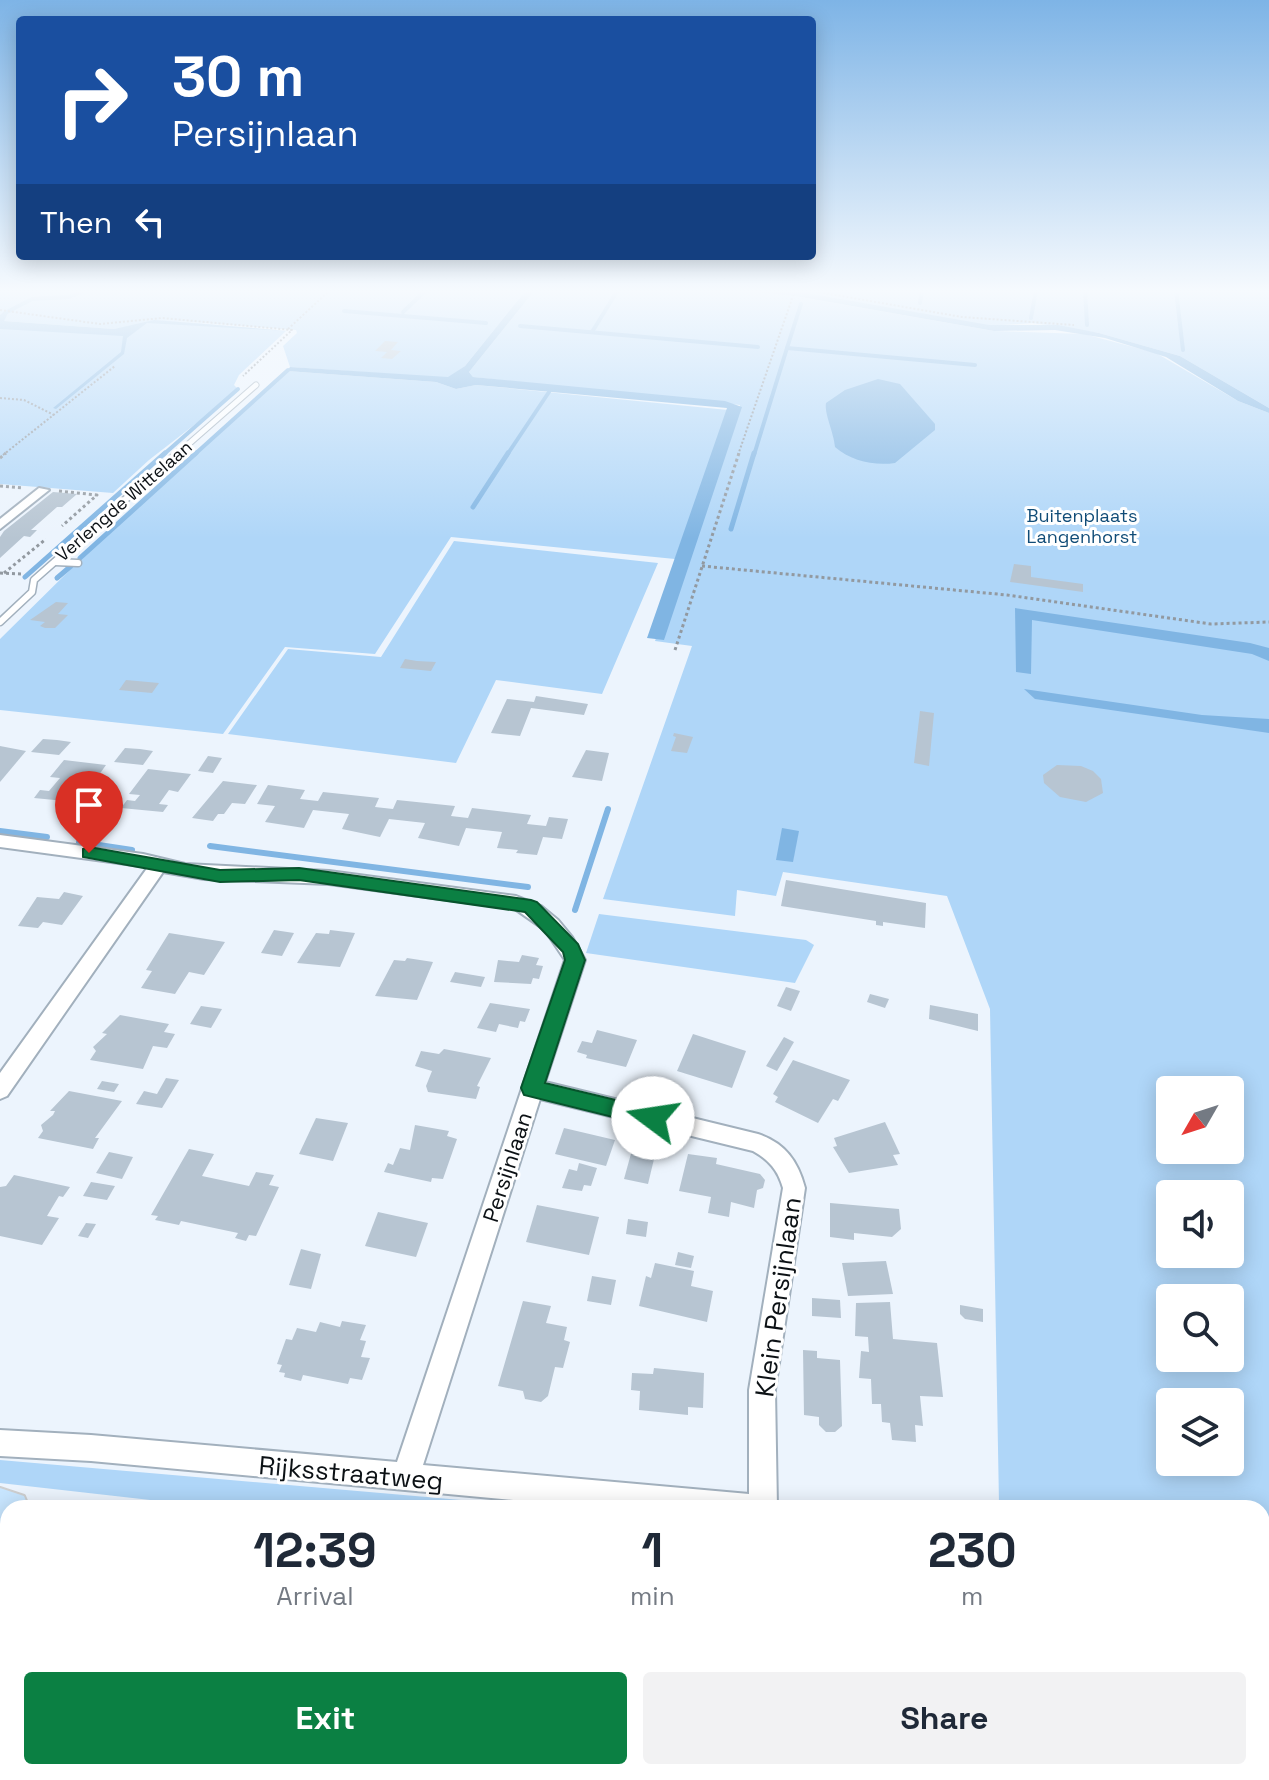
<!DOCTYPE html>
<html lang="en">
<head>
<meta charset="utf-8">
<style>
	body { margin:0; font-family:"Space Grotesk",sans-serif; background:#f2f2f3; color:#1f2937; height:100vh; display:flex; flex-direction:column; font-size:30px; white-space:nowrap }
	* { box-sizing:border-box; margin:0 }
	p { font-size:26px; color:#747a83 }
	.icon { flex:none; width:44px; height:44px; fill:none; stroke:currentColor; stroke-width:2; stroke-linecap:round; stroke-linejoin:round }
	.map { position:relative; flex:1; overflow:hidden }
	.sheet { position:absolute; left:0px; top:1500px; width:1270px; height:280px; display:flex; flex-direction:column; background:#fff; border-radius:24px 24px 0 0; box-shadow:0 4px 20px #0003 }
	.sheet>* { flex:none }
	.banner { position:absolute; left:16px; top:16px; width:800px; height:244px; border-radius:8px; box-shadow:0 4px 20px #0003; background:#1a4fa0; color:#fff; overflow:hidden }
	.needle { width:52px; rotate:231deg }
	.buttons { position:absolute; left:1156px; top:1076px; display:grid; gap:16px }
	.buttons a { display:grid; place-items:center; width:88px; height:88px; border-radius:8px; background:#fff; box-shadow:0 4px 20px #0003; font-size:40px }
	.pin { position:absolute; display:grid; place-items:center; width:68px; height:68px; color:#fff; margin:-82px -34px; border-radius:50% 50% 50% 0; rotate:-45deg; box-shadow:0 0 8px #0007 }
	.pin .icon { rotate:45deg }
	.me { position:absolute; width:88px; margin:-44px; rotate:284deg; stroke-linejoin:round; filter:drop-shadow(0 0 6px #0008) }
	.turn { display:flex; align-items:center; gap:28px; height:168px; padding:0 24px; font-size:36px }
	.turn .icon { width:104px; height:104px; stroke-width:2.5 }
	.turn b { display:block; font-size:56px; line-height:68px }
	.then { display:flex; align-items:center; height:76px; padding:0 24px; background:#0003; gap:16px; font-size:30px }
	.eta { display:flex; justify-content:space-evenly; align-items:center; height:136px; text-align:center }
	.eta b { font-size:48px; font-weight:700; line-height:56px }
	.primary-button { display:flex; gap:16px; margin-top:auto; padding:16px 24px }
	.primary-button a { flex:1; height:92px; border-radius:8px; background:#0b8043; color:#fff; font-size:32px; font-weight:700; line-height:92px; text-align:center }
	.primary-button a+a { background:#f2f2f3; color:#1f2937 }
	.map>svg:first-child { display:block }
</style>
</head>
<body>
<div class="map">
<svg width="1269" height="1780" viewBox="0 0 1269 1780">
	<rect width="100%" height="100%" fill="#ecf4fd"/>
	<g fill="#afd6f8" fill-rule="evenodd">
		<path d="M0,290H526L465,366L448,378L290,367L283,346L297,333L296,330L154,319L286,331L239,375L234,385L237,388L234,394L149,460L113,493L0,484V325L121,332L132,326L114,329L4,321V313L0,315Z"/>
		<path d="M535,290H733L794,296L994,331L1084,334L1156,353L1238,401L1269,413V1525H1262V1508H1062L999,1503L990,1009L947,896L783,872L776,896L737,890L735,916L603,899L692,646L655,641L740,405L473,377L469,372ZM1170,1090H1230V1150H1170ZM1170,1194H1230V1254H1170ZM1170,1298H1230V1358H1170ZM1170,1402H1230V1462H1170Z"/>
		<path d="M764,290H1269V408L1180,356L1099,333L1033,323L989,326Z"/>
		<path d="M287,371L436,382L456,389L476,385L728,410L675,559L451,537L375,654L285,647L223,734L0,710V639L80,560Z"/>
		<path d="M454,541L658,563L602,694L496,680L456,763L228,734L288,649L381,657Z"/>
		<path d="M599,914L806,940L814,945L795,983L586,953Z"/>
		<path d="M0,1460L553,1508H221L0,1483Z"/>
		<path d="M0,1615L8,1616V1772H1037L1038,1780H0Z"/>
		<path d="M1262,1744L1269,1745V1780H1048L1047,1772H1262Z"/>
	</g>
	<g fill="#80b5e3">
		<path d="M526,290H535L469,372L473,377L725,401L742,407L664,640L647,638L727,408L476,385L456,389L436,382L287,371L290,367L448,377L465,366Z"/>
		<path d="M733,290H789L989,325H1058L1099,333L1180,356L1269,408V413L1238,401L1166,357L1105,338L1055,330L994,331L795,296Z"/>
		<path d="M4,312L8,313L4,321L114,329L154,320L288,331L147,323L127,338L124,354L56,409L53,408L121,352L123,336L0,329V315Z"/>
		<path d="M878,379L900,384L935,424V430L895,463C874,466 851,461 835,447C834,433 824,413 826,403L845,390Z"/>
		<path d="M1015,608L1250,643L1269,648V661L1252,654L1032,620L1031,674L1016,672Z"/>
		<path d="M1024,689L1202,715L1269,719V733L1035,699Z"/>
		<path d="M782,828L799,831L793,862L776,860Z"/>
	</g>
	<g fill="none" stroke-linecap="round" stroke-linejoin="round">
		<g stroke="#80b5e3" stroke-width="4">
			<path d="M1085,290L1087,325"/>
			<path d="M1176,290L1183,350"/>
			<path d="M920,303L922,290"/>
			<path d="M344,311L486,323"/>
			<path d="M403,312L426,290"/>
			<path d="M5,313L32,299L69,297L86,290"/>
			<path d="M1031,318L1036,290"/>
			<path d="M520,326L758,347"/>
			<path d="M592,332L618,290"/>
			<path d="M787,348L801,304"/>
			<path d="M163,455L238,389"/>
			<path d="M194,455L288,370"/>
			<path d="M507,455L549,392"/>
			<path d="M754,455L787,348L975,365"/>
		</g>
		<g stroke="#80b5e3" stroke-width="5">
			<path d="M473,507L508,453"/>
			<path d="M731,529L754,453"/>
			<path d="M80,558L196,453"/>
			<path d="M25,577L165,453"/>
			<path d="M57,578L71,566"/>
		</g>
		<g stroke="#80b5e3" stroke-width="6">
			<path d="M0,831L47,837"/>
			<path d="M79,842L132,850"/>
			<path d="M210,846L528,887"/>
			<path d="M575,910L608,809"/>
		</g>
	</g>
	<g fill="#b7c5d2">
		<path d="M385,341L398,342L391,350L401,351L392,359L381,358L387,352L375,351Z"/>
		<path d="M53,492L77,494L62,507H57L31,530H37L30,537L24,536L0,558V537L4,531Z"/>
		<path d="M1014,564L1031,566V577L1083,584V592L1010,582Z"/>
		<path d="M56,602L68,603L58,614L68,615L55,628H45L40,626L45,622L30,620Z"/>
		<path d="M405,659L417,661L436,662L431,671L400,668Z"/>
		<path d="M126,680L159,683L152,693L119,690Z"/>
		<path d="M536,696L588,704L584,715L531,708L520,736L491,733L507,699L534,702Z"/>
		<path d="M920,711L934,713L929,766L914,763Z"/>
		<path d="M674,733L693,737L687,753L671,751L676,737L673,736Z"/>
		<path d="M43,739L57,740L71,742L59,755L31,752Z"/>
		<path d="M0,746L26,751L0,782Z"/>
		<path d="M125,748L140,749L153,751L143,765L114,762Z"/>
		<path d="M586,750L609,753L602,781L572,777Z"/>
		<path d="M208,756L222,758L213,773L198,771Z"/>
		<path d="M64,760L106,765L84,796L75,802L34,798L40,790L49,791L60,778L50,777Z"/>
		<path d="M1057,765L1081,766L1093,771L1101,779L1103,793L1086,802L1060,797L1044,783L1043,775Z"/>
		<path d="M148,769L191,774L178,792L169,790L159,804L168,805L163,812L121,808L127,800L135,801L140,795L129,794Z"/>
		<path d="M223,781L257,785L245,804L232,803L224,814H218L213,821L192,818Z"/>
		<path d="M268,785L305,790L300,799L318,801L323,792L379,798L375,807L393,809L397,800L455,806L451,816L468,818L472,808L531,815L527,824L546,826L549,817L568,819L562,839L543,837L537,855L516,853L518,850L497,848L502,832L466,828L459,846L418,838L425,823L389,819L380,837L342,829L349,814L313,810L304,828L265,822L275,806L257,804Z"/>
		<path d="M786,880L926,903L925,928L883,922V926L876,925V921L781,906Z"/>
		<path d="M64,892L83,896L62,925L43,922L38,928L18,926L37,897L59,899Z"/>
		<path d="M274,930L294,933L282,956L261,953Z"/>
		<path d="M330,930L355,933L340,967L297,963L316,933L329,934Z"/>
		<path d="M169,933L225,942L204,975L189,972L175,994L141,988L152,971L146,970Z"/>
		<path d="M522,955L539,958L536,965L543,966L539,979L533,978L531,984L494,982L498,960L519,962Z"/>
		<path d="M407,958L433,962L417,1000L375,996L394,960L405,961Z"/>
		<path d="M455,972L485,977L481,987L450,982Z"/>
		<path d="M786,987L800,991L791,1011L777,1006Z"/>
		<path d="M870,994L889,999L885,1008L867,1002Z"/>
		<path d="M490,1003L530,1009L525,1022L520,1021L518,1028L499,1024L496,1032L477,1028Z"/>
		<path d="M930,1005L978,1014V1031L929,1019Z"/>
		<path d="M201,1006L222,1009L211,1028L190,1024Z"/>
		<path d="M120,1015L169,1024L164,1032L175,1034L167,1048L153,1046L143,1069L90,1060L96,1051L93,1047L107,1034L102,1033Z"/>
		<path d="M597,1030L637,1040L626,1067L586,1058L587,1055L577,1052L582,1041L592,1043Z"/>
		<path d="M693,1034L746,1051L732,1088L677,1071Z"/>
		<path d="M784,1037L794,1042L777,1071L766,1066Z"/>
		<path d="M444,1049L491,1058L477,1086L480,1087L476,1099L428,1092L426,1086L432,1071L415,1066L421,1051L439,1054Z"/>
		<path d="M793,1060L850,1080L838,1101L833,1099L818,1123L775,1102L778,1097L773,1094Z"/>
		<path d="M166,1078L179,1080L162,1108L136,1104L144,1091L157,1094Z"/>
		<path d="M102,1081L119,1084L114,1092L97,1089Z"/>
		<path d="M69,1091L122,1101L95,1138H99L93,1149L38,1138L43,1131L41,1125L53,1115L55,1111H50Z"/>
		<path d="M316,1118L348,1123L333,1161L299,1154Z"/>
		<path d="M885,1122L900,1154L893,1155L898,1165L849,1173L833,1147L837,1146L834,1138Z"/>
		<path d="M415,1125L449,1131L447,1136L457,1139L443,1179L432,1178L431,1182L384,1172L388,1163L393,1165L400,1148L410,1150Z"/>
		<path d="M564,1128L615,1140L606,1166L555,1154Z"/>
		<path d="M189,1149L214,1154L202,1176L249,1186L256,1172L274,1175L269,1185L279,1187L256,1236L249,1235L246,1241L235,1238L238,1233L181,1221L179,1225L155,1220L158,1216L151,1215Z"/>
		<path d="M632,1150L655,1155L648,1184L624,1179Z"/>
		<path d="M109,1152L133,1157L122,1179L96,1173Z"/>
		<path d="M688,1154L717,1158L716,1164L760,1174L765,1180L763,1188L757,1190L754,1208L731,1202L729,1217L708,1213L711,1197L679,1191Z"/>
		<path d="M579,1163L597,1168L591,1186L584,1185L582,1191L562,1188L569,1169L577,1171Z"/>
		<path d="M14,1175L70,1187L63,1197L59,1196L47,1216L59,1218L42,1245L0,1236V1187L6,1186Z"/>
		<path d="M91,1182L115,1186L107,1200L83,1196Z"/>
		<path d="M830,1203L899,1209L901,1229L892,1237L854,1233V1240L830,1237Z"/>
		<path d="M537,1205L599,1217L589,1255L526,1242Z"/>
		<path d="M378,1212L428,1223L416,1257L365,1246Z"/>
		<path d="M628,1219L648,1222L646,1237L626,1234Z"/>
		<path d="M86,1223L96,1224L88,1238L78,1236Z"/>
		<path d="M301,1249L321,1254L311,1289L289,1285Z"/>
		<path d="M678,1252L694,1256L691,1268L675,1265Z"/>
		<path d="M886,1261L893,1294L848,1296L842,1263Z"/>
		<path d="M655,1263L694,1271L691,1286L713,1291L707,1322L639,1306L646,1276L651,1278Z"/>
		<path d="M592,1276L616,1280L611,1305L587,1301Z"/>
		<path d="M812,1298L840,1300L841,1318L812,1316Z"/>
		<path d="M523,1301L551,1306L546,1323L567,1327L564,1340L570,1342L563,1368L555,1367L548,1396L541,1402L525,1399L523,1391L498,1386Z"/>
		<path d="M890,1302L893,1339L937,1343L943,1397L920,1396L923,1426L915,1425L916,1442L892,1440L890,1423L882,1422L881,1404H872L871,1379L859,1378L861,1351L869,1352L868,1337L855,1336L856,1303Z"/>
		<path d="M960,1305L983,1309V1322L965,1319L960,1314Z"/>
		<path d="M342,1321L366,1325L360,1340L366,1341L361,1357L370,1358L362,1380L350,1378L348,1384L303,1375L301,1381L284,1377L285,1373L279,1372L282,1365L277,1364L286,1339L292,1340L297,1328L316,1332L320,1322L340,1327Z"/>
		<path d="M803,1350L817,1351V1358L840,1360L842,1426L835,1432H826L819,1425V1417L804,1415Z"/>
		<path d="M654,1368L704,1373L703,1408L688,1407V1415L639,1410L640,1391L631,1390L632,1373L653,1374Z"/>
	</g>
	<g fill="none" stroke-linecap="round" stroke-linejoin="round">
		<g stroke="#a2b0bd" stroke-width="7">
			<path id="service-far1" d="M176,455L256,385"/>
		</g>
		<g stroke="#a2b0bd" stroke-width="9">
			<g id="service">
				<path d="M55,562L78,563"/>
				<path d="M0,622L32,592L34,580L178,453"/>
			</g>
		</g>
		<g stroke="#a2b0bd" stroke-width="4">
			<g id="minor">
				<path d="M39,488L49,490L0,529V519Z"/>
				<path d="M0,835L143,854L185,864L329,871L516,896L541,906L558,920L572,937L585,960L545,1082L758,1134C785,1143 798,1161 805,1188L775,1390L777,1508H599L91,1461L0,1456V1430L91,1435L397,1462L565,960L545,930L515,909L329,884L204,879L163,872L7,1096L0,1099V1073L148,867L0,847ZM540,1099L753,1151C769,1160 778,1170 783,1188L749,1390V1494L423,1465Z"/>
				<rect x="1262" y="1533" width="7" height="28"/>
				<path d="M0,1590L8,1591V1621L0,1620Z"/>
			</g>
		</g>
		<g stroke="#cecfd0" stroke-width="4">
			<g id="primary">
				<path d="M0,1488L24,1496L29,1508H8V1575L0,1574Z"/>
				<path d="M1262,1602L1269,1603V1694L1262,1693Z"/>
			</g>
		</g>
		<g stroke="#9299a0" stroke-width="2" stroke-dasharray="2 2" stroke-linecap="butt">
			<path d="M807,290L962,317L1074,325"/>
			<path d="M0,310L100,324L162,318L292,330L243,376"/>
			<path d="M288,329L330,290"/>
			<path d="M0,398L24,400L54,415"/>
			<path d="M3,455L115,366"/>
			<path d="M738,455L795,290"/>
		</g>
		<g stroke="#9299a0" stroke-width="3" stroke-dasharray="3 3" stroke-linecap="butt">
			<path d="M0,458L6,453"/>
			<path d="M0,486L23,488"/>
			<path d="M59,491L97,495L62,526"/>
			<path d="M702,566L1007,595L1211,624L1269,622"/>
			<path d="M0,573L21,574"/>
			<path d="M4,573L46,539"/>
			<path d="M675,650L739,453"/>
		</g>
		<g stroke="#9299a0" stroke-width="6" stroke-dasharray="6 6" stroke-linecap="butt">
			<path d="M1262,1726H1269"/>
			<path d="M494,1780L495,1772"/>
		</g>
		<use href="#service-far1" stroke="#fff" stroke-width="5"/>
		<use href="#service" stroke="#fff" stroke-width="6"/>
		<use href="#minor" fill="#fff" fill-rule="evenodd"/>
		<use href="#primary" fill="#c7e5fe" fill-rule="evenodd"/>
	</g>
	<linearGradient id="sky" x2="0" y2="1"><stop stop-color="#7eb4e6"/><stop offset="0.54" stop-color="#f6fafe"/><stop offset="1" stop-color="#f6fafe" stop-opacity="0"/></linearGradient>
	<rect width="1269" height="539" fill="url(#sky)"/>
	<path fill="#0b8043" stroke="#07532c" stroke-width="2" d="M89,847L220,870L299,868L531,900L537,902L578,944L585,960L545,1083L653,1109L661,1111L664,1118L661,1125L653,1127L524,1095L521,1088L565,960L563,952L525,912L299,880L220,882L83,857V849Z"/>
	<g text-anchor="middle" stroke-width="6" stroke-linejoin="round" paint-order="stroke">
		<g font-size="18" fill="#0c1115" stroke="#fff">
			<text transform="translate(124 501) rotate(-41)" y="6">Verlengde Wittelaan</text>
		</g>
		<g font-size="18" fill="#104c77" stroke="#fff">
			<text x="1082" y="522">Buitenplaats<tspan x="1082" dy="21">Langenhorst</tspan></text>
		</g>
		<g font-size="22" fill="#0c1115" stroke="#fff">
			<text transform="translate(507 1167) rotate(-72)" y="8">Persijnlaan</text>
		</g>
		<g font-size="26" fill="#0c1115" stroke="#fff">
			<text transform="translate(778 1297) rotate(-82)" y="9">Klein Persijnlaan</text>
			<text transform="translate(351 1473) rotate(5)" y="9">Rijksstraatweg</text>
		</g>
	</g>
</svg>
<div class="buttons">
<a><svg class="needle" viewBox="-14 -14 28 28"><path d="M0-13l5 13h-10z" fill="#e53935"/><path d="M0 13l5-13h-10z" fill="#747a83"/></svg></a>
<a><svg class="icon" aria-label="sound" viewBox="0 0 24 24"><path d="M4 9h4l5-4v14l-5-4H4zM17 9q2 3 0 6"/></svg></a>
<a><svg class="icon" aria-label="search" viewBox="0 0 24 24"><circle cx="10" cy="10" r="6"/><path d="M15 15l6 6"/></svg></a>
<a><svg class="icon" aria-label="layers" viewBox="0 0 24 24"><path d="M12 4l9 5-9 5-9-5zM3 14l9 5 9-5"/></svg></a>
</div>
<div class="pin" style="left:89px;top:853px;background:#d93025"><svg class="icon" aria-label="arrive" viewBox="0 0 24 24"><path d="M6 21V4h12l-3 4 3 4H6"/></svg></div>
<svg class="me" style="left:653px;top:1118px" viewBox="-20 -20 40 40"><circle r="19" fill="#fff"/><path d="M0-13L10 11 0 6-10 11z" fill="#0b8043"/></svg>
<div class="banner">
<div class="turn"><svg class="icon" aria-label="right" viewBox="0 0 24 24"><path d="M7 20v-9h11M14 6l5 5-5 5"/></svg><div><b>30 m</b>Persijnlaan</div></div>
<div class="then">Then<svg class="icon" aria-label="left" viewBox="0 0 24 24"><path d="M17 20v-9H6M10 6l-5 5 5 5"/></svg></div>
</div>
<section class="sheet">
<div class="eta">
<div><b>12:39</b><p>Arrival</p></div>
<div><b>1</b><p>min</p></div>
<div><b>230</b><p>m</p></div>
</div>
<div class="primary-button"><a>Exit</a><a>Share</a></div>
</section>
</div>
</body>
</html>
